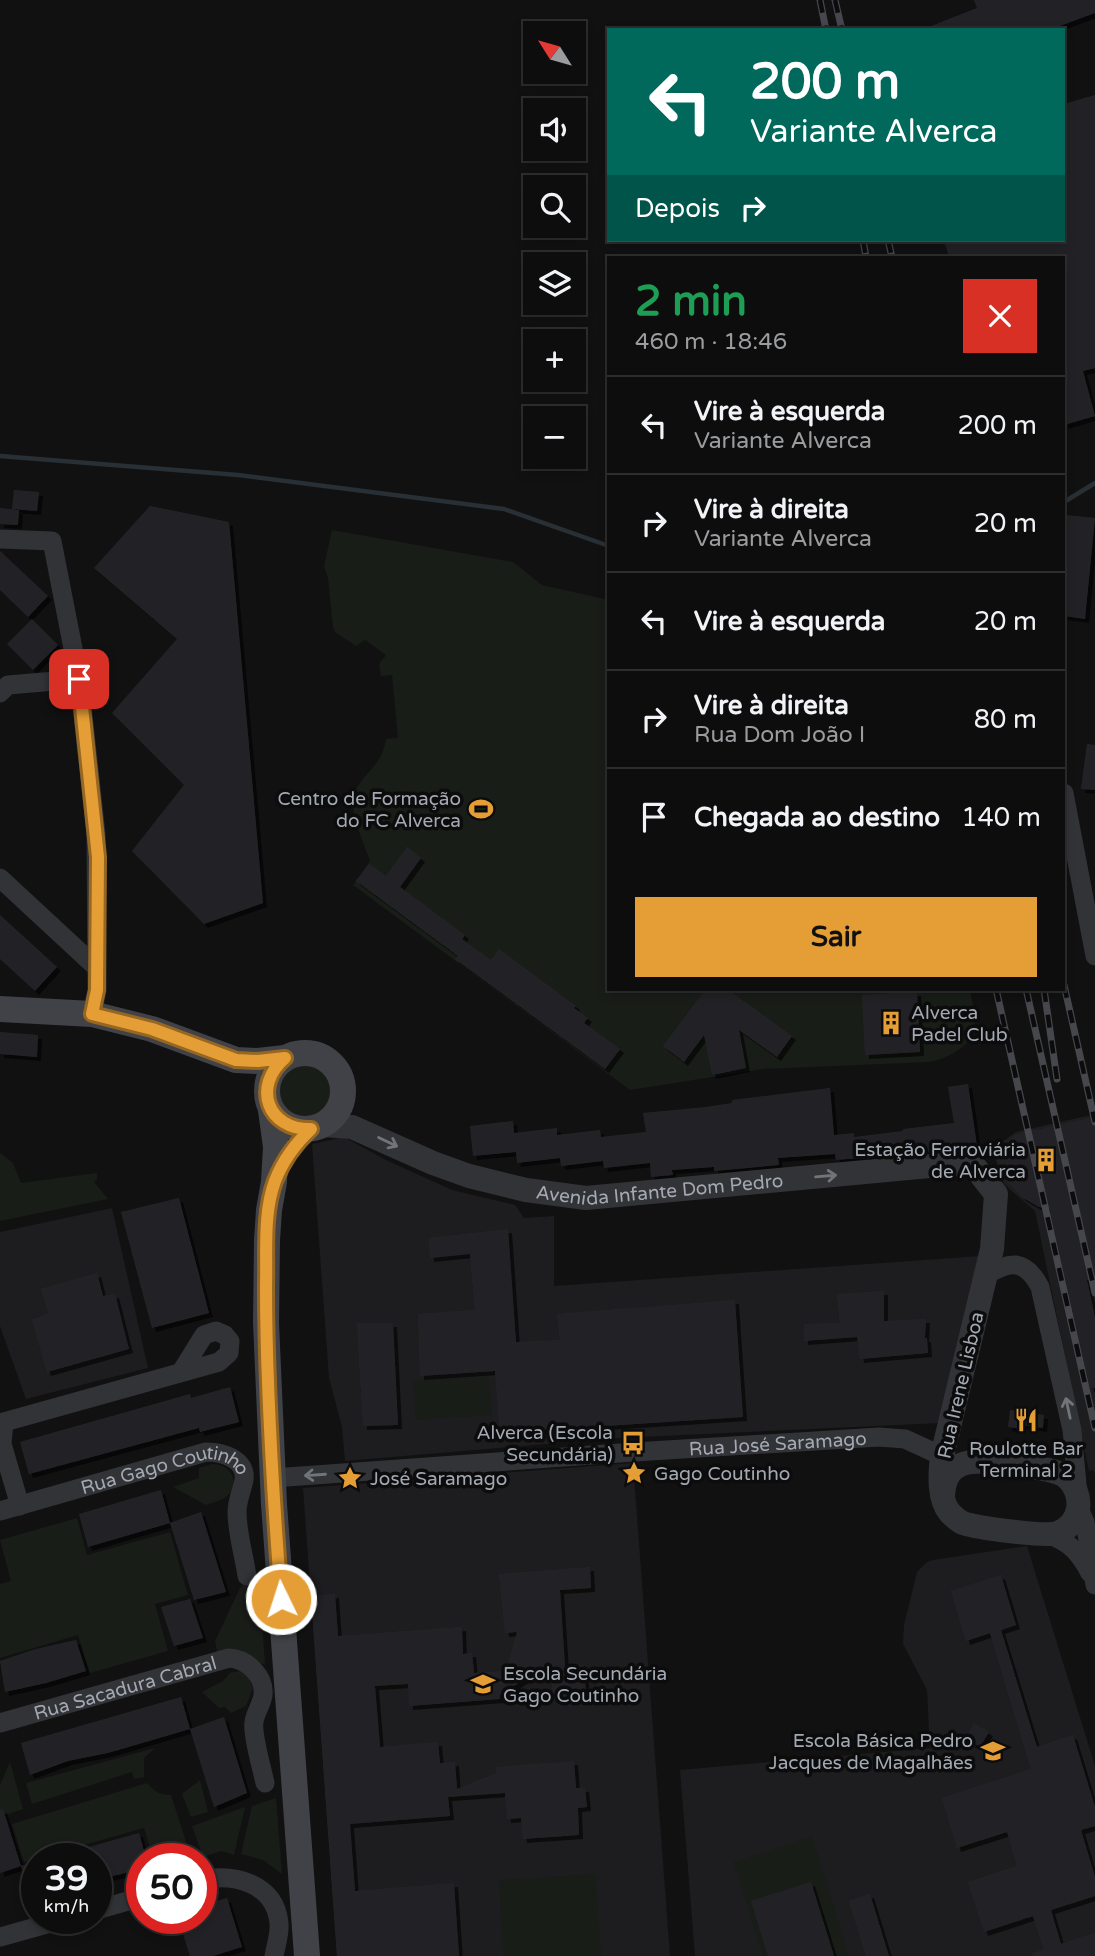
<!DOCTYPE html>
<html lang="pt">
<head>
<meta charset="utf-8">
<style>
	body { margin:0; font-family:"Varela Round",sans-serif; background:#161617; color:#f1f3f6; height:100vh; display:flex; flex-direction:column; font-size:26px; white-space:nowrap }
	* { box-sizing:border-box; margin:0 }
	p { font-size:23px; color:#9a9c9e }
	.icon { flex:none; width:38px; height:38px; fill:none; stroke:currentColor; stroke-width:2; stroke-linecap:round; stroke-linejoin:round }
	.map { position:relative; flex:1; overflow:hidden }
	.drawer { position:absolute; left:607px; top:256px; width:458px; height:735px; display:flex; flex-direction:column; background:#0d0d0e; border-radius:0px; box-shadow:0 4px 10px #0003,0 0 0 2px #2d2d2e }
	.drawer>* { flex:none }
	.hud { position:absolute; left:607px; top:28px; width:458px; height:214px; border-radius:0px; box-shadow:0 4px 10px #0003,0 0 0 2px #2d2d2e; background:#00695c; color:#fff; overflow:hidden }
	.needle { width:46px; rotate:307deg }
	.controls { position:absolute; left:523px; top:21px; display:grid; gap:14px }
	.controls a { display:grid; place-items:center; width:63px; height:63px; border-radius:0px; background:#0d0d0e; box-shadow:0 4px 10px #0003,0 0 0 2px #2d2d2e; font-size:35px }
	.speed { position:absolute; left:21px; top:1843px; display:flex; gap:14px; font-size:35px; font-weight:700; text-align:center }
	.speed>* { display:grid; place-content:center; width:91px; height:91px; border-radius:50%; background:#0d0d0e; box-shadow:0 4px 10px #0003,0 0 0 2px #2d2d2e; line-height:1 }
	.speed small { font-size:18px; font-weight:400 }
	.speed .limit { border:10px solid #d22; background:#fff; color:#111 }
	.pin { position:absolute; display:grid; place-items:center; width:60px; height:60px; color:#fff; margin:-30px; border-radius:14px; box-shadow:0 4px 10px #0006 }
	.me { position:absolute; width:77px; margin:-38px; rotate:356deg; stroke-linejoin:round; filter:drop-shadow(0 0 5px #0008) }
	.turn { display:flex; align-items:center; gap:24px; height:147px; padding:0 28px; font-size:32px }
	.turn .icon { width:91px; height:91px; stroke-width:2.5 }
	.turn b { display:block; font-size:49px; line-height:60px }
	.then { display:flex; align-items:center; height:66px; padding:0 28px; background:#0003; gap:14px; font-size:26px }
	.round { display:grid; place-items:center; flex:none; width:74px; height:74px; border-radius:0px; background:#161617 }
	.head { display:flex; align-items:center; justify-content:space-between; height:119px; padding:0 28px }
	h1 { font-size:42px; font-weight:700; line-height:52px; color:#1e9e55 }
	.action { display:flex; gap:14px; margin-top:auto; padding:14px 28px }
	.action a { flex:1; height:80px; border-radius:0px; background:#e59e36; color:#111; font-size:28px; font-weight:700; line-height:80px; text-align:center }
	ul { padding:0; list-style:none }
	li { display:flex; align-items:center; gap:21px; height:98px; padding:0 28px; border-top:2px solid #2d2d2e }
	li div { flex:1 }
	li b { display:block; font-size:26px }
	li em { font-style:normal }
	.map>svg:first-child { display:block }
</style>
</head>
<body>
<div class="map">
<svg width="1095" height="1956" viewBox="0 0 1095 1956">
	<defs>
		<filter id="shadow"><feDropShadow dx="4" dy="4" stdDeviation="0" flood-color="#0009"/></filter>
	</defs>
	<rect width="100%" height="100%" fill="#111112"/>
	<g fill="#1d1d1f">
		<path d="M1095,1114V1474L1093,1470L1089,1471L1035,1211L1004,1184L992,1149L1016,1132Z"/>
		<path d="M344,1137L386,1160L452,1190L515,1205L524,1218L554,1216V1286L981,1256L941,1423L617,1438L345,1461L342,1427L329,1378L312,1144Z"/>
		<path d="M112,1208L148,1368L26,1399L0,1326V1232Z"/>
		<path d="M633,1463L670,1956H337L303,1488Z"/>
		<path d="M1027,1546L1095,1766V1956H695L680,1770L930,1748L927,1690L903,1644L904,1625L917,1572L927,1562L933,1560Z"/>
	</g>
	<g fill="#181d18">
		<path d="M332,530L513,562L542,585L609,600V989H970C971,999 976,1013 975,1023C974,1046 948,1058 930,1062L763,1069L630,1090L353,885L370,861C365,847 349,811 353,796C360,775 382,767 386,739L398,738L392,675L381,676L379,664L386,655L365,640L356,646L335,632L333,627L328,578L324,566Z"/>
		<circle cx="305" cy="1091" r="27"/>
		<path d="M0,1153L13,1163L21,1183L97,1173V1179L94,1182L108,1199L0,1221Z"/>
		<path d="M489,1377L492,1415L416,1420L413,1381Z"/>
		<path d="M212,1464C226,1464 239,1475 231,1491C227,1499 215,1502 206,1505L173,1487L199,1478V1468Z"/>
		<path d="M77,1518L87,1555L170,1532L188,1595L155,1604L168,1651L90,1673L78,1635L0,1658V1584L11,1581L0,1540Z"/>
		<path d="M249,1580L257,1582L260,1588L265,1665L259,1662L218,1656L215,1641L240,1588L244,1583Z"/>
		<path d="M239,1671L246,1672L253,1688L246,1706L231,1713L225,1707L219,1708L202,1692L223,1681L230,1673Z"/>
		<path d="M155,1748L144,1758V1777L134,1779L132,1772L32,1804L26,1783Z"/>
		<path d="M10,1762L23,1809L0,1817V1785Z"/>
		<path d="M200,1780L208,1812L191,1817L182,1794Z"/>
		<path d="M147,1783C154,1791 159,1795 171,1795L191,1857L153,1858L144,1828L24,1862L12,1824Z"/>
		<path d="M276,1798L282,1874L263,1860L241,1854L252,1806Z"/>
		<path d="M245,1807L234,1855L221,1851L203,1857L192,1826Z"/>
		<path d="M812,1836L849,1956H763L734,1862Z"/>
		<path d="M596,1874L601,1956H503L499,1880Z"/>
	</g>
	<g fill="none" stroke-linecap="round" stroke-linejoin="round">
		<g stroke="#283035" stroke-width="4.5">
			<path d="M0,456L238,475L504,509L609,546"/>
			<path d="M1064,502L1095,483"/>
		</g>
	</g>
	<g fill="#242426" filter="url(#shadow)">
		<path d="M974,0H1095V13L1049,30H921L977,8Z"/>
		<path d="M1095,95V368L1083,371L1095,416L1064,425V257H949L944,240H1064V104Z"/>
		<path d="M14,490L39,492L37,511L12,509Z"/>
		<path d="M150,506L229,522L263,903L204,924L132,851L184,785L112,713L177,639L94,568Z"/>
		<path d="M0,508L19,510L18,525L0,524Z"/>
		<path d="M1066,515L1095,518L1085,619L1064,616Z"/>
		<path d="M0,551L48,596L28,617L0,590Z"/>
		<path d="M32,619L58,645L33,670L7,644Z"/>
		<path d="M1087,744L1095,745V790L1081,789Z"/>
		<path d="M407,847L421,858L400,887L465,935L462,939L491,960L499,949L576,1006L574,1008L588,1018L584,1023L620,1049L605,1069L455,959L458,956L356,881L369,864L386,876Z"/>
		<path d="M0,915L57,967L35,991L0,959Z"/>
		<path d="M706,989H727L792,1036L777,1057L739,1030L746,1068L712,1075L704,1035L684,1062L663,1046Z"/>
		<path d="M917,992L920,1052L865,1055L862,995Z"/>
		<path d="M0,1032L38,1035L37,1057L0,1054Z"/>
		<path d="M968,1084L977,1146L956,1150L836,1160L835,1154L778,1158L779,1165L714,1171V1167L672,1170L673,1175L651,1177L650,1163L604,1168L603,1161L561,1166L560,1158L517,1163L516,1152L473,1156L470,1126L513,1121L514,1133L557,1128V1135L600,1130L601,1137L646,1132L643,1113L706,1107L732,1103V1100L830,1088L834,1135L854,1133V1137L903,1131V1129L954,1123L948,1087Z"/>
		<path d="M1095,1117V1279L1087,1280L1095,1318V1388H1090L1050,1209L1039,1207L1023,1198L1005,1180L994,1151L1017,1134Z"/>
		<path d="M179,1198L209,1313L152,1328L121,1212Z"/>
		<path d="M508,1229L516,1342L560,1340L557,1314L735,1300L743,1417L500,1433L495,1371L420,1376L418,1314L475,1310L470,1254L430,1258L429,1238Z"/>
		<path d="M97,1273L103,1296L115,1294L129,1349L47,1372L32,1320L49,1313L41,1289Z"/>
		<path d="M884,1291V1321L926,1319L925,1338H927L928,1353L860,1359L857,1337L804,1341V1324L840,1323L837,1294Z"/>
		<path d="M357,1323H393L398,1425L363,1426Z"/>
		<path d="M230,1387L239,1422L200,1432L199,1428L29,1474L20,1442L190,1394L191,1398Z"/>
		<path d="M1010,1410L1044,1415L1043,1428L1022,1425V1429L1008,1427Z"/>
		<path d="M161,1490L170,1523L88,1547L79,1514Z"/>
		<path d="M201,1512L226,1592L194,1600L170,1523Z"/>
		<path d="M590,1567L591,1588L560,1590L565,1666L584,1665L586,1697L553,1699L552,1676L528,1677L500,1695V1699L409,1706L408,1684L375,1686L380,1747L438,1742L440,1763L455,1762L457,1789L496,1773V1767L574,1761L576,1788H585L587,1807L578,1808L579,1835L523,1839L521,1818L507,1819L505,1793L448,1797L450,1816L350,1824L355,1891L454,1883L459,1956H337L311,1596L335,1594L338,1636L462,1627L463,1654L472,1653L474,1673L506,1671L517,1632L505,1633L499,1574Z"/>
		<path d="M1001,1575L1016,1625L1001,1630L1037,1747L1073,1735L1095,1807V1826L1081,1830L1095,1877V1896L1051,1910L1061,1944L1095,1933V1956H1033L1032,1953L1044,1950L1033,1916L984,1932L968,1882L1017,1866L1007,1832L957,1848L942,1798L1031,1769L990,1633L966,1641L951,1591Z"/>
		<path d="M190,1599L203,1638L174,1646L161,1607Z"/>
		<path d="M76,1640L86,1671L46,1683L5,1692L0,1661L36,1649Z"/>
		<path d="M181,1697L190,1729L108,1753L68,1761L30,1775L21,1743Z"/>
		<path d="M224,1717L247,1793L214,1807L190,1729Z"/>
		<path d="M974,1724L989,1732L980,1747L966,1738Z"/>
		<path d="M3,1809L21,1866L0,1873V1810Z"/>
		<path d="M139,1833L146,1858H142V1869L96,1880V1858H61V1855Z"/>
		<path d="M37,1861V1907H34L21,1866Z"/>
		<path d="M811,1882L834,1956H768L751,1901Z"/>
		<path d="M870,1894L889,1956H866L849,1901Z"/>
		<path d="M227,1898L242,1947L213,1956H190L178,1918H201V1906Z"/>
	</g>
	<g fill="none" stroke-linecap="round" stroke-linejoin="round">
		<g stroke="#323337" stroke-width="19">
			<path d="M0,539L52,541L79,679L96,834L97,990L92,1014"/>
			<path d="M0,693L8,685L79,679"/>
			<path d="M1064,793L1095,956"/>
			<path d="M0,878L96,967"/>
			<path d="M985,1276C1009,1261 1025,1258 1040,1287L1072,1430L1078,1495"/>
			<path id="s1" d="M273,1478L634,1452L879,1437L905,1439L942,1456"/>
			<path d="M20,1506L2,1444L4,1422L219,1362L229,1353L230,1341L225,1335L216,1331L204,1335L181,1372"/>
			<path d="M1078,1507L1085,1522L1095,1585"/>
			<path id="s2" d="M0,1511L206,1452C222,1452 247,1459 244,1480C242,1490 237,1501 237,1512C237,1533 244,1555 247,1576"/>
			<path d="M1049,1535C1070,1542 1080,1554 1090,1573"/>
			<path id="s3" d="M0,1723L229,1658C247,1659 265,1676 263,1695C262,1704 255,1713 254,1722C252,1734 262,1769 265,1783"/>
			<path d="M201,1880C234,1873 275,1883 279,1923C280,1934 276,1945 274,1956"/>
			<path d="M96,1910L142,1897"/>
			<path d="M0,1937L68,1918"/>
		</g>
		<path stroke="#323337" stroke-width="24" id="s4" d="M322,1125L352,1127L433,1163L469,1176L526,1190L586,1198L951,1164L974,1166L996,1194L992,1249L942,1456C940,1473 938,1499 950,1513C954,1517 958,1521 963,1523C977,1528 1045,1537 1058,1533C1068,1529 1076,1520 1078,1509C1080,1497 1075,1484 1065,1476C1052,1468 1033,1468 1018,1466C987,1462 945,1450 943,1496"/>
		<g stroke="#404247" stroke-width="26">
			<path d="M0,1009L92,1014L152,1029L236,1060L258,1061L285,1058"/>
			<circle cx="305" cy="1091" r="38"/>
			<path d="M271,1110L276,1147L274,1182L269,1210L267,1240L266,1323L274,1504L307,1956"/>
		</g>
		<g stroke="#45474c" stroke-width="7">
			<g id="rail">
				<path d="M820,0L826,30"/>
				<path d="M835,0L842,30"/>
				<path d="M863,240L866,257"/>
				<path d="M888,240L892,257"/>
				<path d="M1064,985L1095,1122"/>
				<path d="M996,989L1095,1428"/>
				<path d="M1026,989L1095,1293"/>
				<path d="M1044,989L1057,1079"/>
			</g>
		</g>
		<use href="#rail" stroke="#0c0c0d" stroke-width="4.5" stroke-dasharray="13" stroke-linecap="butt"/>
	</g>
	<defs><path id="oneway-shaft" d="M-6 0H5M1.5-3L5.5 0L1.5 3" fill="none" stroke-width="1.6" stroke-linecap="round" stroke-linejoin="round" transform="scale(1.75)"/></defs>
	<g stroke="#70747b">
		<use href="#oneway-shaft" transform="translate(388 1142) rotate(26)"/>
		<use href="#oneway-shaft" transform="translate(826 1176) rotate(-5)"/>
		<use href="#oneway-shaft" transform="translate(1068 1408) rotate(-102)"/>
		<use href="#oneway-shaft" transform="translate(315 1475) rotate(176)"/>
	</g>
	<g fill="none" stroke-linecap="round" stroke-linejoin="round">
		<g stroke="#956723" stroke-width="18">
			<path id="route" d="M79,679L98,857L97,990L92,1014L152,1029L236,1060L258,1061L285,1058C252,1086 267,1130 311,1129C295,1144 283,1160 275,1181C263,1213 267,1252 266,1286C266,1390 273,1495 281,1599"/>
		</g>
		<use href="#route" stroke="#e59e36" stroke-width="12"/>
	</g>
	<defs>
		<g id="stadium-bare" transform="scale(1.89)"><path d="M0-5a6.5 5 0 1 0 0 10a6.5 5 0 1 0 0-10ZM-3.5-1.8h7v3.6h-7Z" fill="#e59e36" stroke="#0c0c0d" stroke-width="2.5" paint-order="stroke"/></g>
		<g id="building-bare" transform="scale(1.89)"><path d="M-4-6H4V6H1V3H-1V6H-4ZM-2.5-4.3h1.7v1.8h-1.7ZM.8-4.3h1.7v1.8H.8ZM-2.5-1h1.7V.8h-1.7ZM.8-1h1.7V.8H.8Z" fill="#e59e36" stroke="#0c0c0d" stroke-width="2.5" paint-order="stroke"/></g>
		<g id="restaurant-bare" transform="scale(1.89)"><path d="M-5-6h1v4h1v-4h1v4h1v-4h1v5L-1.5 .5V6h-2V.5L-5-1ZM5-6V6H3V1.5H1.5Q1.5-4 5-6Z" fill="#e59e36" stroke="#0c0c0d" stroke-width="2.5" paint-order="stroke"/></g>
		<g id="bus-bare" transform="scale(1.89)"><path d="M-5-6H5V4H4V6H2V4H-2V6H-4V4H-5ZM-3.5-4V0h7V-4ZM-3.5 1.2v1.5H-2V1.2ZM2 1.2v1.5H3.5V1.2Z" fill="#e59e36" stroke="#0c0c0d" stroke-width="2.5" paint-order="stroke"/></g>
		<g id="sight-bare" transform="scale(1.89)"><path d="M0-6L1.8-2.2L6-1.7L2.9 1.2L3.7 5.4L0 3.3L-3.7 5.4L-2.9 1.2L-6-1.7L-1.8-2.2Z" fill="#e59e36" stroke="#0c0c0d" stroke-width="2.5" paint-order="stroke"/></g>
		<g id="school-bare" transform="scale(1.89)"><path d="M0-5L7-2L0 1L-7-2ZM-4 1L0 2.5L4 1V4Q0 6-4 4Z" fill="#e59e36" stroke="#0c0c0d" stroke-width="2.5" paint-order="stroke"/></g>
	</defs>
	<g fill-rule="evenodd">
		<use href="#stadium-bare" x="481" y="809"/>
		<use href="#building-bare" x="891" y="1023"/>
		<use href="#building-bare" x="1046" y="1160"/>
		<use href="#restaurant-bare" x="1026" y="1420"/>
		<use href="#bus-bare" x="633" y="1443"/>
		<use href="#sight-bare" x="634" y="1473"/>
		<use href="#sight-bare" x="350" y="1478"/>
		<use href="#school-bare" x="483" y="1684"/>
		<use href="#school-bare" x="993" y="1751"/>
	</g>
	<g text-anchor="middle" stroke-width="7" stroke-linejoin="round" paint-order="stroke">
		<g font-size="19" fill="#a3a9b2" stroke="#0c0c0d" text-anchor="end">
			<text x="461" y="805">Centro de Formação<tspan x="461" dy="22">do FC Alverca</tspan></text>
			<text x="911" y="1019" text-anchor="start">Alverca<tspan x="911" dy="22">Padel Club</tspan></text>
			<text x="1026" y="1156">Estação Ferroviária<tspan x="1026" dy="22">de Alverca</tspan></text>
			<text x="613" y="1439">Alverca (Escola<tspan x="613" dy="22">Secundária)</tspan></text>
			<text x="1026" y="1455" text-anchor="middle">Roulotte Bar<tspan x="1026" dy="22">Terminal 2</tspan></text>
			<text x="654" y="1480" text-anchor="start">Gago Coutinho</text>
			<text x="370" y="1485" text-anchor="start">José Saramago</text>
			<text x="503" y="1680" text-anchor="start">Escola Secundária<tspan x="503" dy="22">Gago Coutinho</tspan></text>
			<text x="973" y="1747">Escola Básica Pedro<tspan x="973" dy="22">Jacques de Magalhães</tspan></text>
		</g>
		<g font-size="19" fill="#a3a9b2" stroke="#0c0c0d">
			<text dy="7" stroke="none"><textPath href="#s4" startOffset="350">Avenida Infante Dom Pedro</textPath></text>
			<text transform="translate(960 1385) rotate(-77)" y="7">Rua Irene Lisboa</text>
			<text dy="7" stroke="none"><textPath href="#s1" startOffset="506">Rua José Saramago</textPath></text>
			<text dy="7" stroke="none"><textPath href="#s2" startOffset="173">Rua Gago Coutinho</textPath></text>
			<text dy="7" stroke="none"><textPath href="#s3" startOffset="130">Rua Sacadura Cabral</textPath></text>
		</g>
	</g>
</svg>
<div class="controls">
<a><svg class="needle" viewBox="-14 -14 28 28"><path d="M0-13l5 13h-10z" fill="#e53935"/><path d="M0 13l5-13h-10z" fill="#9a9c9e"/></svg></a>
<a><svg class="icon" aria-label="sound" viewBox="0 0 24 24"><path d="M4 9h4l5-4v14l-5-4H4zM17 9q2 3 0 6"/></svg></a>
<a><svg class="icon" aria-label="search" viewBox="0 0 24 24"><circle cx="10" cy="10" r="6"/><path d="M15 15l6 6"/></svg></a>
<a><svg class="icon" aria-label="layers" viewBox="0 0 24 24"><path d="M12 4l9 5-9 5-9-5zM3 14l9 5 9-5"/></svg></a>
<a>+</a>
<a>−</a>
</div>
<div class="speed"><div>39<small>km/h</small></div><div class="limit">50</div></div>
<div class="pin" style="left:79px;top:679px;background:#d93025"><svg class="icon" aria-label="arrive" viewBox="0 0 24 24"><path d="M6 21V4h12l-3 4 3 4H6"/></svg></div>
<svg class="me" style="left:281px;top:1599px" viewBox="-20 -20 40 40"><circle r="17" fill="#e59e36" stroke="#fff" stroke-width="3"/><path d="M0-11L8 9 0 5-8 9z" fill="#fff"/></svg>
<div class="hud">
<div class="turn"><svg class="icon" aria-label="left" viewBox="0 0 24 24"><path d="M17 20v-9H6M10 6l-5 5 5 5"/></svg><div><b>200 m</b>Variante Alverca</div></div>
<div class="then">Depois<svg class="icon" aria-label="right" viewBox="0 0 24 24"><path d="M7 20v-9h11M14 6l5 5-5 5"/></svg></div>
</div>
<section class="drawer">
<div class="head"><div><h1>2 min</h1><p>460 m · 18:46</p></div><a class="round" style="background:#d93025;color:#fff"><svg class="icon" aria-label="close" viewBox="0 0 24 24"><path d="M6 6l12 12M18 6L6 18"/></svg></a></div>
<ul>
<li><svg class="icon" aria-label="left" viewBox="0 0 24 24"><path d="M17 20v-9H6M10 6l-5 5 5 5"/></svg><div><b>Vire à esquerda</b><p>Variante Alverca</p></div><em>200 m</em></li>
<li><svg class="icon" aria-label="right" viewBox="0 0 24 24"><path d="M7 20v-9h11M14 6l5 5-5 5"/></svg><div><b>Vire à direita</b><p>Variante Alverca</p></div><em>20 m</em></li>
<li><svg class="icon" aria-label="left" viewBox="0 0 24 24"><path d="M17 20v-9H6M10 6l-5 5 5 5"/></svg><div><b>Vire à esquerda</b></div><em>20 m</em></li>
<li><svg class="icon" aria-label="right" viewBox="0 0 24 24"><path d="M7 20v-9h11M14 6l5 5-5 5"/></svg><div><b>Vire à direita</b><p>Rua Dom João I</p></div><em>80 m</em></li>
<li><svg class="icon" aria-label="arrive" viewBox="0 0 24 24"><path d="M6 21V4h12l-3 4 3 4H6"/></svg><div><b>Chegada ao destino</b></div><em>140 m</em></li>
</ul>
<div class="action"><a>Sair</a></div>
</section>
</div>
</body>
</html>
